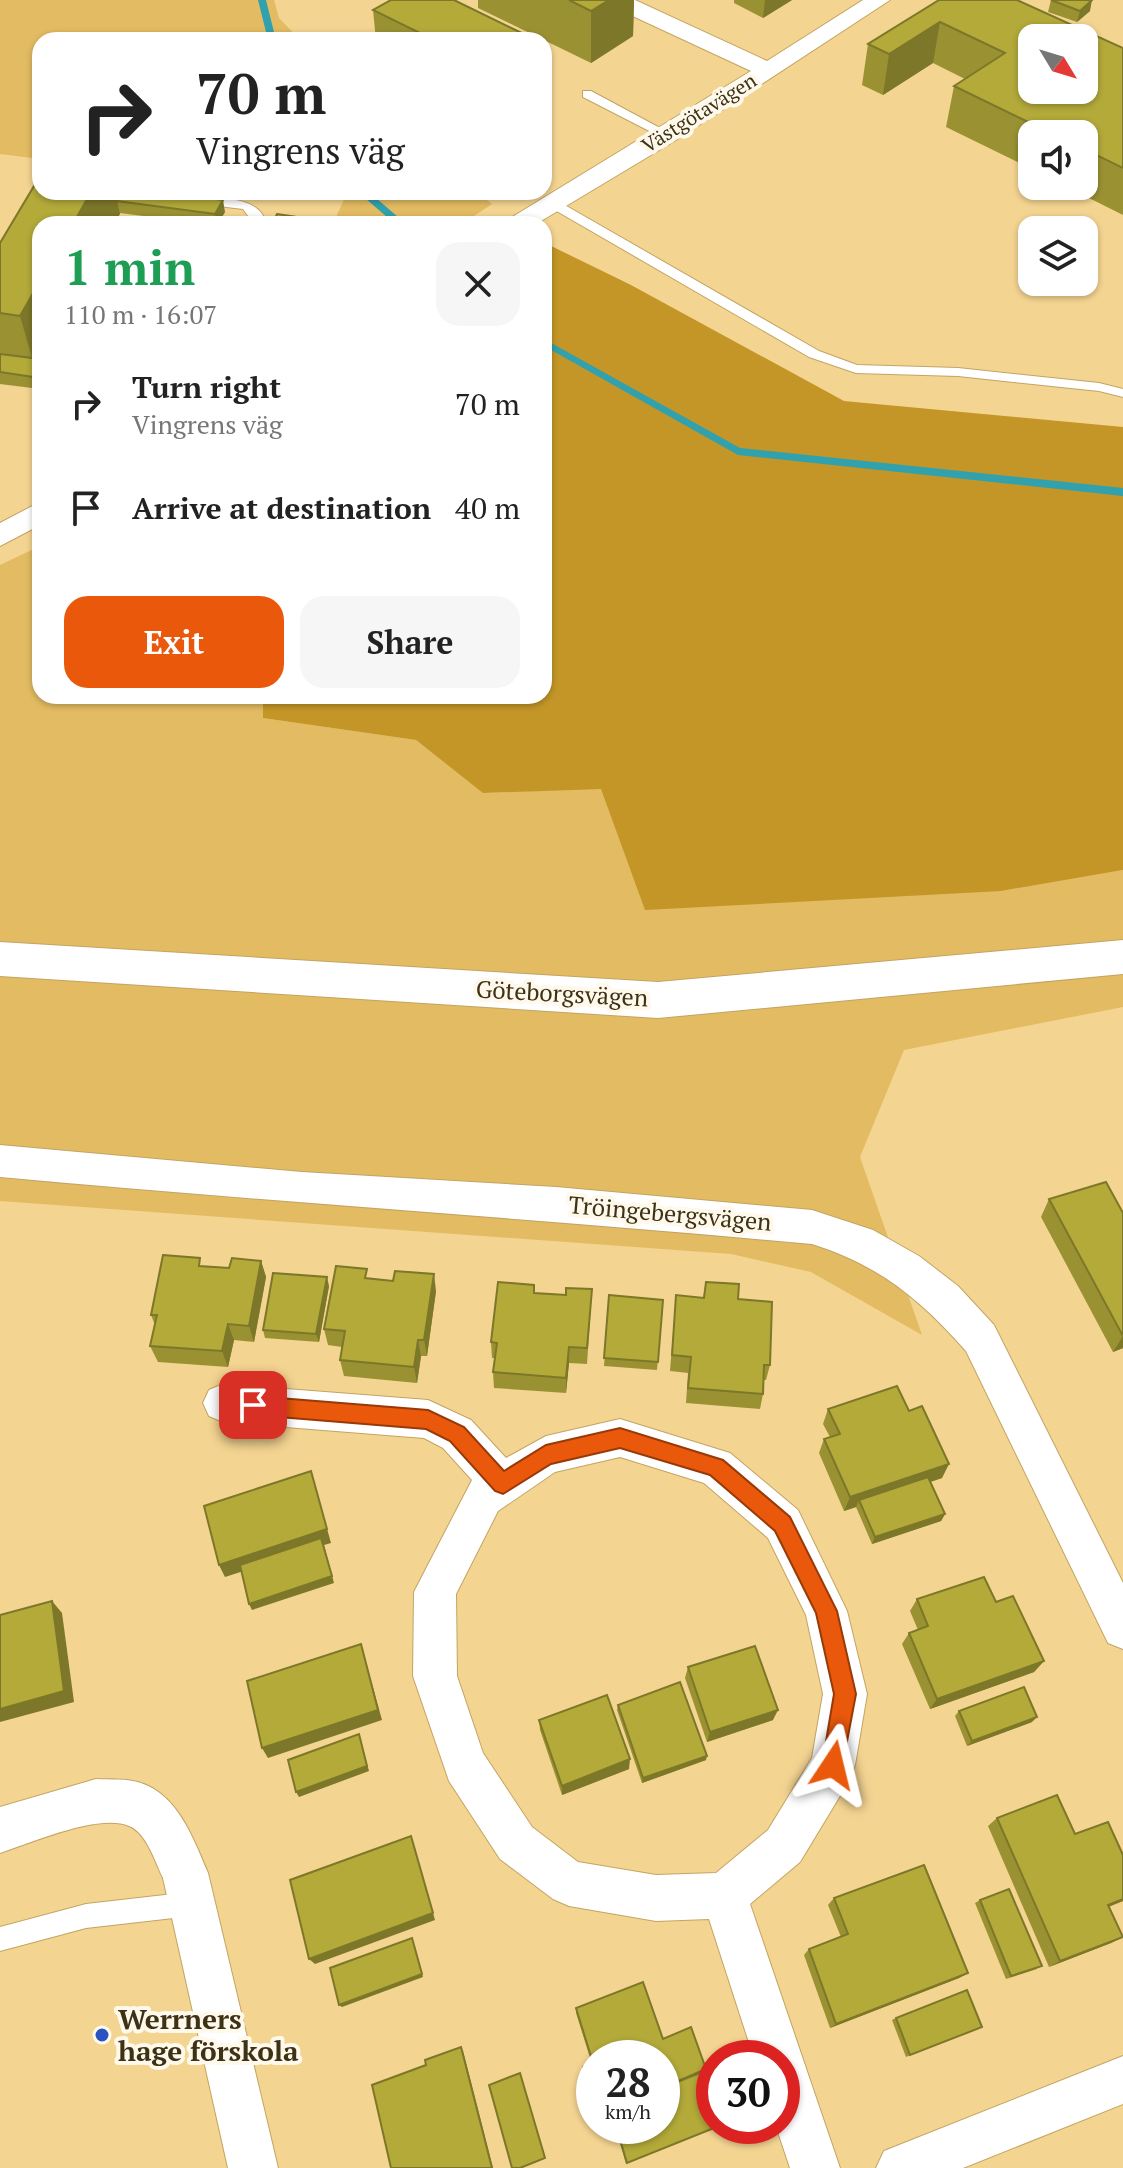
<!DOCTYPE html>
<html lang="en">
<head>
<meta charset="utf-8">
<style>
	body { margin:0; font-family:"PT Serif",serif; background:#f6f6f6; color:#222; height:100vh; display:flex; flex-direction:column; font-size:30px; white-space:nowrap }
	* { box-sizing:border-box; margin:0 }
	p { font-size:26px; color:#767676 }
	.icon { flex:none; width:44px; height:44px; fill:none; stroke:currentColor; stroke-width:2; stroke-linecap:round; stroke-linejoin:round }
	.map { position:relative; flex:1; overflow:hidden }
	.details { position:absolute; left:32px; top:216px; width:520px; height:488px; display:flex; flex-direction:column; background:#fff; border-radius:24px; box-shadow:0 2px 6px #0004 }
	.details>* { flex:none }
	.top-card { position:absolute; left:32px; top:32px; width:520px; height:168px; border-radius:24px; box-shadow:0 2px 6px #0004; background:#fff; color:#222; overflow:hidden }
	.needle { width:52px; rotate:128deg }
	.buttons { position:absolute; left:1018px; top:24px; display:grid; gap:16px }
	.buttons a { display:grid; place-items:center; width:80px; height:80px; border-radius:16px; background:#fff; box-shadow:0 2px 6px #0004; font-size:40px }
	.speed { position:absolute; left:576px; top:2040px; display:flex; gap:16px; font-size:40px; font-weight:700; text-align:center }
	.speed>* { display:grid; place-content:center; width:104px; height:104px; border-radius:50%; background:#fff; box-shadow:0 2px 6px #0004; line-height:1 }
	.speed small { font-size:20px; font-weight:400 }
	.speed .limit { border:12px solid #d22; background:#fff; color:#111 }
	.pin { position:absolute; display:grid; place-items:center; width:68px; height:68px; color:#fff; margin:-34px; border-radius:16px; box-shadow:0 4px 12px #0006 }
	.me { position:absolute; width:88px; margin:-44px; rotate:10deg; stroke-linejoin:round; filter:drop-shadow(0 0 6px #0008) }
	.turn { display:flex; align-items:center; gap:28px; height:168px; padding:0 32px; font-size:36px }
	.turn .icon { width:104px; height:104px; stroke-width:2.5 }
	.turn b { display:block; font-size:56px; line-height:68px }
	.round { display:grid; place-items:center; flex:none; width:84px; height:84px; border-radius:24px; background:#f6f6f6 }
	.head { display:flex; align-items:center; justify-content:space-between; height:136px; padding:0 32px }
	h1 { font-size:48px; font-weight:600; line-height:60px; color:#1e9e55 }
	.primary-button { display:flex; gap:16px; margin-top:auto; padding:16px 32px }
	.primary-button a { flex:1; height:92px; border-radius:24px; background:#ea580c; color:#fff; font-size:32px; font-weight:600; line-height:92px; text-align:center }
	.primary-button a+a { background:#f6f6f6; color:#222 }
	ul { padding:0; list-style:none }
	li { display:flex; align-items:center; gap:24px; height:104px; padding:0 32px }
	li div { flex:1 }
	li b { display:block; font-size:30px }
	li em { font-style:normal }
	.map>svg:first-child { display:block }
</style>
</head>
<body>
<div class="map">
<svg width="1123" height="2168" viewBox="0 0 1123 2168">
	<rect width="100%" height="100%" fill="#f4d491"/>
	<g fill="#e3bb62">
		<path d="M0,0H274L279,18L300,40H40V159L0,154Z"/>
		<path d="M324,192H478L492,204L462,224H333L346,195Z"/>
		<path d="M40,546V696H263V718L416,740L484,793L601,788L1001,891L1123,870V1007L904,1050L860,1157L922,1335L811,1272L731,1254L0,1201V565Z"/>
	</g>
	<path fill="#c39627" d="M545,243L631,285L844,401L1123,427V870L1001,891L645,910L601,789L483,793L416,740L263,718V696H544Z"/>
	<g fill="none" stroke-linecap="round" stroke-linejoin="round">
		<g fill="#31a1ad" fill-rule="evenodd">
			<path d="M258,0H266L276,40H268Z"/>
			<path d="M358,192H369L406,224H395Z"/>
			<path d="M544,339L740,448L1123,488V496L738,455L544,346Z"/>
		</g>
		<g stroke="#c3a462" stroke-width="2">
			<g id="lane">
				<path d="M583,91H591L673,135L663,138L583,97Z"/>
				<path d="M198,196C221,199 261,196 266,224H254L243,209L194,203L192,200Z"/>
				<path d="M548,200H556L819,351L857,365L958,368L1099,383L1123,389V397L1099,391L958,376L856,373L809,357L548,206Z"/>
				<path d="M191,1892L199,1896L203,1904L199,1912L191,1916L86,1928L0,1951V1927L86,1904Z"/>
			</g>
		</g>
		<g stroke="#c3a462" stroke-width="2">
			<g id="street">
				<path d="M606,0H635L767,61L863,0H890L676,140L536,224H505L509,219L751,71L609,5Z"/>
				<path d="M40,502V525L0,546V523Z"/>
				<path d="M0,1145L302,1172L556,1187L812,1210L873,1230L919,1256L958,1286L994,1325L1123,1583V1649L1108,1643L966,1351C920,1299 879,1265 812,1244C541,1219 271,1202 0,1177Z"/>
				<path d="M223,1384L428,1400L471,1420L506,1458L546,1436L620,1419L730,1453L798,1510L847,1611L867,1694L855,1765L849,1781L800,1862L750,1904L840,2168H790L776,2126H782V2058H754L709,1919L656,1921L569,1906L553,1899L500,1859L449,1781L413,1676L414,1592L472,1480L443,1448L424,1438L223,1422L209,1416L203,1403L209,1390ZM620,1457L704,1483L768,1538L806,1615L823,1694L812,1758L768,1830L716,1873L656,1875L578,1862L532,1827L483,1753L457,1676L456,1594L498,1511L555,1472Z"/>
				<path d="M96,1779C110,1780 127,1778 141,1783C178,1795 194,1840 208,1873L278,2168H228L163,1878C155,1862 147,1833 129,1826C99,1813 31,1843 0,1853V1807Z"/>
				<path d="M1123,2056V2104L963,2168H876L884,2151Z"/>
			</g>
		</g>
		<g stroke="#c3a462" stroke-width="2">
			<path id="secondary" d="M1123,940V974L658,1018L0,976V942L658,982Z"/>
		</g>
		<use href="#lane" fill="#fff" fill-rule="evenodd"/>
		<use href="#street" fill="#fff" fill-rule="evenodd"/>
		<use href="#secondary" fill="#fff" fill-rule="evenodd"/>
	</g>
	<g fill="#9a9232">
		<path d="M478,0H634L633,36L591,63L478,8Z"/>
		<path d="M734,0H792L763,18L734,3Z"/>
		<path d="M939,0L1123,48V215L1065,186H1084V134H1032V169L946,127L954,86L965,79L933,63L883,95L862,85L868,44Z"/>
		<path d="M1051,0L1090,11L1077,22L1048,12Z"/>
		<path d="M458,2L534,40H376L373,10Z"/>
		<path d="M40,176L225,212L218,224H206L120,213V214L40,224V389L0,384V243Z"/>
		<path d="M1049,1199L1123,1213V1348L1113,1352L1041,1217Z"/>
		<path d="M261,1261L266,1277L254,1342L234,1340L228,1367L158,1362L150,1346L155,1325L151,1315L204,1266L229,1268Z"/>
		<path d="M369,1279L436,1291L427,1356H421L417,1383L344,1376L340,1360L342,1347L328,1345L324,1329Z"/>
		<path d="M706,1282L738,1299L770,1365L766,1380H764L763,1394L760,1409L686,1403L688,1373L670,1371L676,1295L703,1298Z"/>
		<path d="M329,1286L319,1342L265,1338L263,1330Z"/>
		<path d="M535,1293L591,1306L587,1364L569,1363L566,1393L494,1388L493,1372L495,1358H492L491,1342Z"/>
		<path d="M609,1295L663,1300L657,1370L604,1366Z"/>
		<path d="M828,1409L942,1478L930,1482L945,1514L941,1521L872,1544L856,1507L844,1511L819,1453L824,1439L830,1437L823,1424Z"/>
		<path d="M917,1599L996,1602L1044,1661L1034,1672L930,1709L902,1644L909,1633L918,1630L910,1611Z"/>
		<path d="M688,1667L773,1720L707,1742L685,1678Z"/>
		<path d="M618,1705L706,1760L642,1783L617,1710Z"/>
		<path d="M959,1711L1032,1722L967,1746L955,1716Z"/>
		<path d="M539,1720L629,1769L562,1795L540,1730Z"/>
		<path d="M997,1818L1075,1834L1123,1901L1109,1907L1123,1937L1111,1943L1049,1967L988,1826Z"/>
		<path d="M834,1898L968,1973L959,1978L830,2028L804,1955L809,1949L841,1937L828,1905Z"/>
		<path d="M980,1900L1037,1969L1006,1979L975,1903Z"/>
		<path d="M576,2008L663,2039L706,2069L705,2071L714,2098L626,2164L615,2126H662L594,2058V2108L582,2071L583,2067L592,2064L576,2013Z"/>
		<path d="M896,2018L982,2027L906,2057L892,2020Z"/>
	</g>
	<g fill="#7d7729">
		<path d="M609,0H634L633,36L591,63V11Z"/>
		<path d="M765,0H792L763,18Z"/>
		<path d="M1092,0L1090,11L1077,22L1080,11Z"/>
		<path d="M940,22L933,63L883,95L889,54Z"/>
		<path d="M91,192H115L120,214L114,224H73Z"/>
		<path d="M223,200L225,212L217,224L215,214Z"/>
		<path d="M40,281V359L35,368L20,316Z"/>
		<path d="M261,1261L266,1277L254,1342L249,1326Z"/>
		<path d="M434,1274L436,1291L427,1356L424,1340Z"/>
		<path d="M327,1277L329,1286L319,1342L316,1334Z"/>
		<path d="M228,1324L234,1340L228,1367L222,1351Z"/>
		<path d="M1123,1336V1348L1113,1352Z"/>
		<path d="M418,1340L421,1356L417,1383L414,1367Z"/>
		<path d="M569,1347V1363L566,1393V1378Z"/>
		<path d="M949,1464L942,1478L861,1505L859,1500L856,1507L844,1511L850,1497Z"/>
		<path d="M311,1471L331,1543L324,1545L334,1583L252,1610L249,1604L323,1545L225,1577L219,1565Z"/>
		<path d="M945,1514L941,1521L872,1544L875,1537Z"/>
		<path d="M52,1601L62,1613L74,1702L0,1722V1709Z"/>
		<path d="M361,1644L382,1720L268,1758L262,1748Z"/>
		<path d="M1044,1661L1034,1672L930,1709L937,1699Z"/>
		<path d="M778,1710L773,1720L707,1742L710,1732Z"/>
		<path d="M1037,1717L1032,1722L967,1746L972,1741Z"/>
		<path d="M359,1734L369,1771L299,1797L296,1792Z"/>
		<path d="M707,1756L706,1760L642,1783L643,1778Z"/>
		<path d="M630,1759L629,1769L562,1795V1786Z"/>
		<path d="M411,1836L435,1920L315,1964L309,1959Z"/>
		<path d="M1123,1899V1901L1096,1911L1108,1905Z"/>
		<path d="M1123,1937L1111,1943L1049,1967L1060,1961Z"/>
		<path d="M412,1938L423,1977L342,2007L339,2005Z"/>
		<path d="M968,1973L959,1978L830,2028L836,2024Z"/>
		<path d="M461,2047L463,2051L493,2168H492Z"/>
	</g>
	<g fill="#b3aa3a" stroke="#7d7729" stroke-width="2" fill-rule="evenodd">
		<path d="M391,0H454L534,39L434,40L373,10Z"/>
		<path d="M569,0H609L591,11Z"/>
		<path d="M939,0H1017L1123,48V168L1084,149V134H1053L954,86L1005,53L940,22L889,54L868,44ZM1032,38H1084V90H1032Z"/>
		<path d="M1051,0H1092L1080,11Z"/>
		<path d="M40,176V192H91L73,224H40V281L20,316L0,313V243Z"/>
		<path d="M115,192H163L223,200L215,214L117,201Z"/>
		<path d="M277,214L304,218L301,224H272Z"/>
		<path d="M0,354L40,359V378L0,372Z"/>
		<path d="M1106,1182L1123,1213V1336L1049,1199Z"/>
		<path d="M163,1255L200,1258L199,1266L229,1268L232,1258L261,1261L249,1326L228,1324L222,1351L150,1346L157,1315H151Z"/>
		<path d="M336,1266L367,1269L365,1278L393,1281L395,1271L434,1274L424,1340H418L414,1367L340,1360L345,1331L324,1329Z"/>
		<path d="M273,1273L327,1277L316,1334L263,1330Z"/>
		<path d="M498,1282L534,1285V1293L566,1295V1288L592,1289L587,1348L569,1347L566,1378L493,1372L497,1343L491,1342Z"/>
		<path d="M706,1282L739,1284L738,1299L772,1302L770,1365H764L763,1394L688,1388L691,1357L672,1355L676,1295L704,1298Z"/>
		<path d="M609,1295L663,1300L658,1362L604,1358Z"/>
		<path d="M897,1386L909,1411L922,1406L949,1464L850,1497L824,1439L840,1434L828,1409Z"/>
		<path d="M311,1471L327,1529L219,1565L204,1506Z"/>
		<path d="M928,1477L945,1514L875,1537L859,1500Z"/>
		<path d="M321,1538L332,1576L249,1604L240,1565Z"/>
		<path d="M984,1577L996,1602L1013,1596L1044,1661L937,1699L909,1633L928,1626L917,1599Z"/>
		<path d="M52,1601L64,1691L0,1709V1615Z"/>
		<path d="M361,1644L378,1710L262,1748L247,1681Z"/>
		<path d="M755,1646L778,1710L710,1732L688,1667Z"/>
		<path d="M680,1682L707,1756L643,1778L618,1705Z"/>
		<path d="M1024,1687L1037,1717L972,1741L959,1711Z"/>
		<path d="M607,1695L630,1759L562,1786L539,1720Z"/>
		<path d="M359,1734L367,1766L296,1792L288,1760Z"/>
		<path d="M1057,1795L1075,1834L1108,1822L1123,1855V1899L1108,1905L1123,1937L1060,1961L997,1818Z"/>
		<path d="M411,1836L433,1913L309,1959L290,1880Z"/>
		<path d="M924,1865L968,1973L836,2024L809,1949L848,1934L834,1898Z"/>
		<path d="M1009,1889L1042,1966L1011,1976L980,1900Z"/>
		<path d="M412,1938L422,1974L339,2005L330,1968Z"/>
		<path d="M643,1982L663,2039L691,2027L706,2069L662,2088V2058H594V2103L583,2067L593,2063L576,2008Z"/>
		<path d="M967,1990L982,2027L910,2055L896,2018Z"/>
		<path d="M461,2047L492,2168H391L372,2085L426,2065L425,2060Z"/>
		<path d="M705,2071L714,2098V2126H719L627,2163L616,2126H662V2088Z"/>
		<path d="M520,2073L545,2158L520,2168H512L489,2085Z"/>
	</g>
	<path fill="#ea580c" stroke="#983908" stroke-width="2" d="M253,1396L428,1410L464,1427L504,1471L546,1445L620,1428L723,1460L790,1517L837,1611L856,1694L841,1773L833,1776L825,1773L822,1765L834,1694L816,1613L775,1531L710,1475L620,1448L551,1464L503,1494L495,1491L450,1441L426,1429L253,1415L245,1412L242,1405L245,1399Z"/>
	<circle fill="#2a53c2" stroke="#fff9ec" stroke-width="3" cx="102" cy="2035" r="8"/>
	<g text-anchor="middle" stroke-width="8" stroke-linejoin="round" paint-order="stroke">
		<g font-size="20" fill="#3e3216" stroke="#fff9ec">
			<text transform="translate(699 113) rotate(-32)" y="7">Västgötavägen</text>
		</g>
		<g font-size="24" fill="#3e3216" stroke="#fff9ec">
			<text transform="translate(562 994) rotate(3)" y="8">Göteborgsvägen</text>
			<text transform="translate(670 1214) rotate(5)" y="8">Tröingebergsvägen</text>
		</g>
		<g font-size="28" font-weight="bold" fill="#3e3216" stroke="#fff9ec" text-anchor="start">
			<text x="118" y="2029">Werrners<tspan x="118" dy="32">hage förskola</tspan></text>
		</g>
	</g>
</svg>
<div class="buttons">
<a><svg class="needle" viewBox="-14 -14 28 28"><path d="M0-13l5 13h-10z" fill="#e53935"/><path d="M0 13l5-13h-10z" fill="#767676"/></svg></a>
<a><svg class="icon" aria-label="sound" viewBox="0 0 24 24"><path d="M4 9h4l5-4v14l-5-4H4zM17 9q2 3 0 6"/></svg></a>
<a><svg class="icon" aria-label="layers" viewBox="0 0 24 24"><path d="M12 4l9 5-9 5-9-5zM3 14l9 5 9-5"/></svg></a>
</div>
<div class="speed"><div>28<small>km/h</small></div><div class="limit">30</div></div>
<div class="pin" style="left:253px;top:1405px;background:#d93025"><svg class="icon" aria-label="arrive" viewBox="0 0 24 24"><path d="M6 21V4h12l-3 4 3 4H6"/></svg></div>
<svg class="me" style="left:833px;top:1765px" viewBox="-20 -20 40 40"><path d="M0-17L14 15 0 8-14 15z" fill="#ea580c" stroke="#fff" stroke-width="4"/></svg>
<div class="top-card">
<div class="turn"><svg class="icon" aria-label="right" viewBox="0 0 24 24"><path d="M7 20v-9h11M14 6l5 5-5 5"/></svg><div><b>70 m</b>Vingrens väg</div></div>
</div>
<section class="details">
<div class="head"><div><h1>1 min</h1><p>110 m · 16:07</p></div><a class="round"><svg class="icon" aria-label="close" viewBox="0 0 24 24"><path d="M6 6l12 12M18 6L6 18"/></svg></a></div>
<ul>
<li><svg class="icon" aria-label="right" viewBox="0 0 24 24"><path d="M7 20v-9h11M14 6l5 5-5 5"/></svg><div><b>Turn right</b><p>Vingrens väg</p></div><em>70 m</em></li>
<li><svg class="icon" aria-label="arrive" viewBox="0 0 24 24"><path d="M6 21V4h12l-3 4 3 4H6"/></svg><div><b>Arrive at destination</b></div><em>40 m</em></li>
</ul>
<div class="primary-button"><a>Exit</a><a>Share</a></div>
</section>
</div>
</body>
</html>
